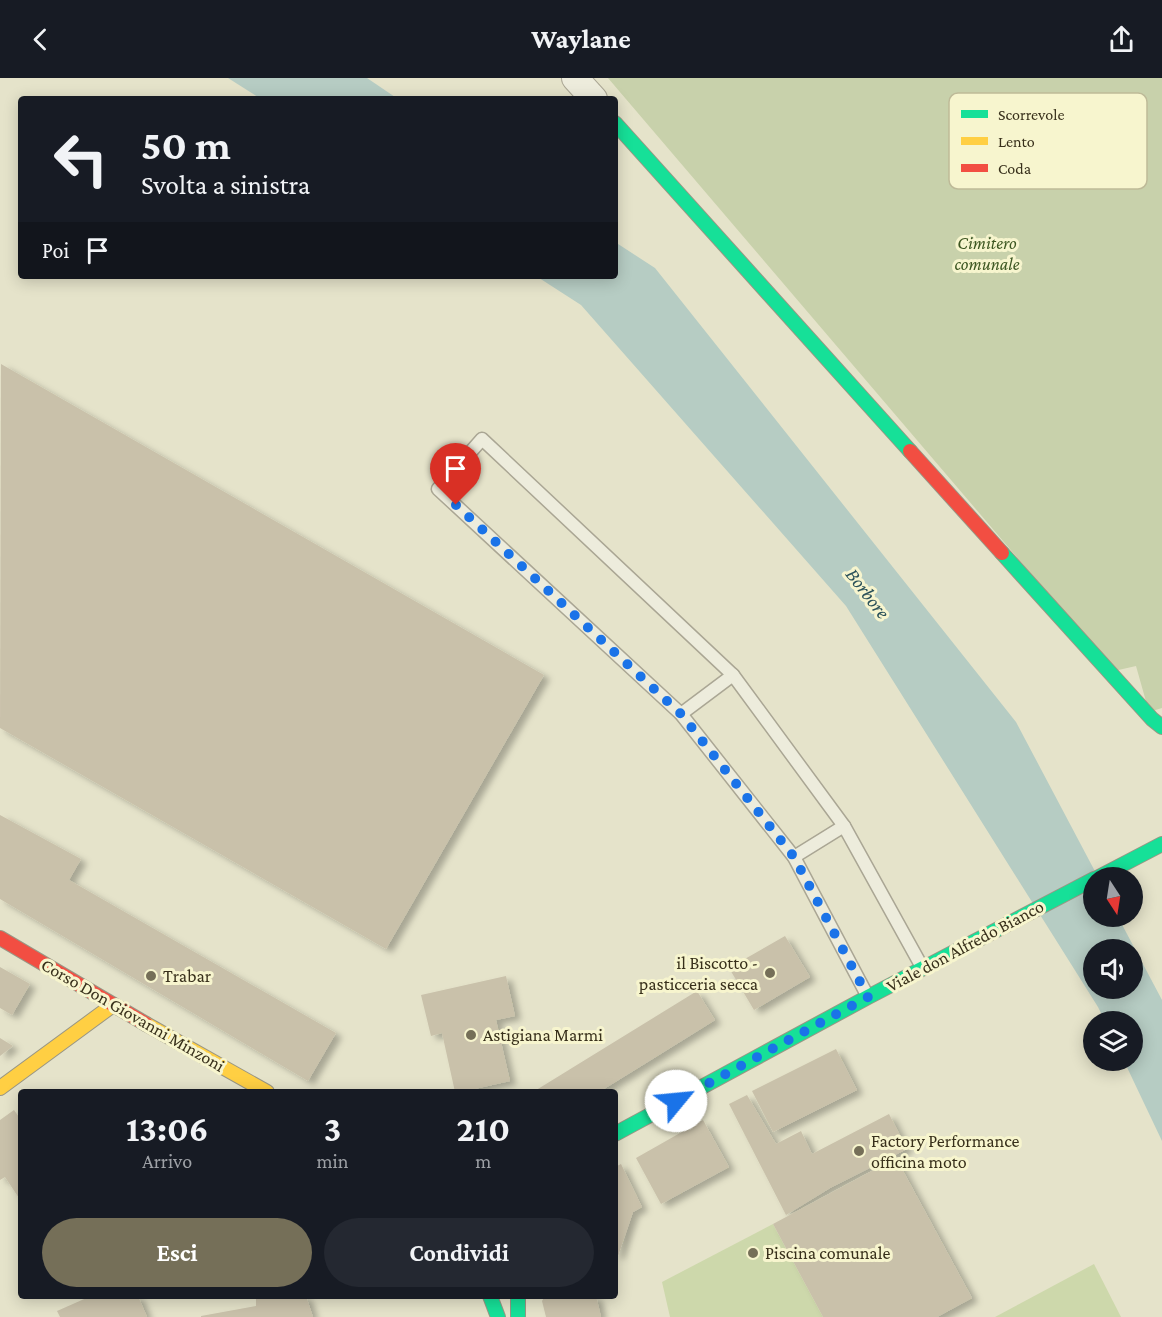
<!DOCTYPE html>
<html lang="it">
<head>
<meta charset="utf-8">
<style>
	body { margin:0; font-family:"Crimson Pro",serif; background:#242831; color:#f1f3f6; height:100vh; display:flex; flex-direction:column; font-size:22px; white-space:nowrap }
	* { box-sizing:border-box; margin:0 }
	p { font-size:20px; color:#9ea1a6 }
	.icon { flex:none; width:33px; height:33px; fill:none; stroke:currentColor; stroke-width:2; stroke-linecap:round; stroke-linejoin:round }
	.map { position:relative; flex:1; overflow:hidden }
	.details { position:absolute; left:18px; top:1011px; width:600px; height:210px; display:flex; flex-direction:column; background:#171b24; border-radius:6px; box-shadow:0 3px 15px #0003 }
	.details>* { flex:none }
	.banner { position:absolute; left:18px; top:18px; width:600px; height:183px; border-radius:6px; box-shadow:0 3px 15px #0003; background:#171b24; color:#f1f3f6; overflow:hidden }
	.needle { width:39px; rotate:168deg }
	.controls { position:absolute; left:1083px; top:789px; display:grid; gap:12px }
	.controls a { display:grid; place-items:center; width:60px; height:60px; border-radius:50%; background:#171b24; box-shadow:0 3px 15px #0003; font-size:30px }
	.pin { position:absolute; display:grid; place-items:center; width:51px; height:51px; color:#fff; margin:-62px -26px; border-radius:50% 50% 50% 0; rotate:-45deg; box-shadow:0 0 6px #0007 }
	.pin .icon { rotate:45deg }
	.me { position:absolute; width:66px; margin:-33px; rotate:62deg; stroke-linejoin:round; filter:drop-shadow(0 0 4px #0008) }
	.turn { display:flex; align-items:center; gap:21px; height:126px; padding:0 24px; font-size:27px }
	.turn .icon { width:78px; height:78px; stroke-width:2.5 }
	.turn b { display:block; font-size:42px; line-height:51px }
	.then { display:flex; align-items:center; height:57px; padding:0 24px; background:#0003; gap:12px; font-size:22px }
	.eta { display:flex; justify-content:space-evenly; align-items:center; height:102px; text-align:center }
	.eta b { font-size:36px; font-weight:700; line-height:42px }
	.cta { display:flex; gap:12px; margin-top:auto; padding:12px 24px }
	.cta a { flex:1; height:69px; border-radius:36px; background:#756f58; color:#fff; font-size:24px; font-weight:700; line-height:69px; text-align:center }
	.cta a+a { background:#242831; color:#f1f3f6 }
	header { display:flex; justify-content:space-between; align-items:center; height:78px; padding:0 24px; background:#171b24; font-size:27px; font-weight:700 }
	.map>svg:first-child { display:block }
</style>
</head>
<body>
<header><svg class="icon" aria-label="back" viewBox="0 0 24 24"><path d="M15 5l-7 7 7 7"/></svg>Waylane<svg class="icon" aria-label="share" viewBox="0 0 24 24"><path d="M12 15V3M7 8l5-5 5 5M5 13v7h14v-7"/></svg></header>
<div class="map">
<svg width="1162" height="1239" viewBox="0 0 1162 1239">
	<defs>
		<filter id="shadow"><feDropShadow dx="6" dy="4" stdDeviation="3" flood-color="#0004"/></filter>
	</defs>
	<rect width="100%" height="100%" fill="#e5e3ca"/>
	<g fill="#cdd8ab">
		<path d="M773,1146L823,1239H670L662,1204Z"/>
		<path d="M1094,1186L1121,1239H995Z"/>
	</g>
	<path fill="#c8d1ab" d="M608,0H1162V630L1149,634L1136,588L1114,593Z"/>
	<g fill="#b6ccc3" fill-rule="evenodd">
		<path d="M228,0H367L398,21H261Z"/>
		<path d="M615,164L655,190L1016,644L1098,799L1094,800V838L1118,839L1162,922V1063L1124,983L1132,982V944L1105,943L1098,929L846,528L581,227L536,198H615ZM1094,872H1132V910H1094Z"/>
	</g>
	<g fill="#c9c1aa" filter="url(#shadow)">
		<path d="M1,286L544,597L386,871L0,650Z"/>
		<path d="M0,737L81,781L69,802L336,955L308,1003L0,821Z"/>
		<path d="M785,858L810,899L754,932L729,890Z"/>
		<path d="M0,889L30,906L12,937L0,930Z"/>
		<path d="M506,898L515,938L496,942L510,1003L461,1014H455L442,955L431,958L421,917Z"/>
		<path d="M697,913L715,942L654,980L599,1014H533Z"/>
		<path d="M0,960L13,968L0,978Z"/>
		<path d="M836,971L857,1012L773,1054L752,1013Z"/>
		<path d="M747,1017L776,1066L801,1053L812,1076L889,1036L907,1071L830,1110L786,1137L729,1026Z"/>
		<path d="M14,1032L21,1042V1123L5,1099L0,1102V1042Z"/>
		<path d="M703,1042L729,1089L661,1126L636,1080Z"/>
		<path d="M896,1080L972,1220L937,1239H823L773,1146Z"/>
		<path d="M621,1086L642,1129L633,1134L618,1178L615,1177V1089Z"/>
		<path d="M91,1218H138L147,1239H60L57,1233Z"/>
		<path d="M256,1218H306L313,1239H201V1238L256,1228Z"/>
		<path d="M545,1218H596L601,1239H546L542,1223Z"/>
	</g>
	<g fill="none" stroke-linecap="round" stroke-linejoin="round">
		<g stroke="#aaa694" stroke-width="15">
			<g id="lane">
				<path d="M681,636L733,597"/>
				<path d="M794,779L844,748"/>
				<path d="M867,917L794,779L681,636L438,411L482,361L733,597L844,748L922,889"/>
			</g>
		</g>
		<g stroke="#aaa694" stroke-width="28">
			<path id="street" d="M575,0L594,21"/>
		</g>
		<g stroke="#999684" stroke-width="16">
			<g id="fast">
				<path d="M615,45L910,373"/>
				<path d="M1002,475L1152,641L1162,649"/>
				<path d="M1097,800L1162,766"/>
				<path d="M615,1056L868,919L1094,801"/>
				<path d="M490,1218L498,1239"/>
				<path d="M518,1218V1239"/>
			</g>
		</g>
		<g stroke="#999684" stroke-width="16">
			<g id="slow">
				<path d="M146,946L267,1014"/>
				<path d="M0,1010L113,927"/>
			</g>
		</g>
		<g stroke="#999684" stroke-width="16">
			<g id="jam">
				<path d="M910,373L1002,475"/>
				<path d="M0,860L146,946"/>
			</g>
		</g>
		<use href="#lane" stroke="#edecdc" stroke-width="12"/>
		<use href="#street" stroke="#edecdc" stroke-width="26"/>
		<use href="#fast" stroke="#16e098" stroke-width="14"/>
		<use href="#slow" stroke="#ffcf43" stroke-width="14"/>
		<use href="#jam" stroke="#f24e42" stroke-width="14"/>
	</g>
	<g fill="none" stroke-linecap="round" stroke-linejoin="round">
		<path stroke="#1a73e8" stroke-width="10" stroke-dasharray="0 18" d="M456,427L681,636L794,779L868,919L676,1023"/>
	</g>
	<g fill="#756f58" stroke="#f7f5ce" stroke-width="2">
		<circle cx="770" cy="895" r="6"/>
		<circle cx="151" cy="898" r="6"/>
		<circle cx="471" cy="957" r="6"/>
		<circle cx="859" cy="1073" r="6"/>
		<circle cx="753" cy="1175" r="6"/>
	</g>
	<g text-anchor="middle" stroke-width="6" stroke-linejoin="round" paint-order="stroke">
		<g font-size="18" font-style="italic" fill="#3c5621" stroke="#f7f5ce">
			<text x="987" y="171">Cimitero<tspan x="987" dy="21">comunale</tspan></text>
		</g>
		<g font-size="18" fill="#38301b" stroke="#f7f5ce">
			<text transform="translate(965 868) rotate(-28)" y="6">Viale don Alfredo Bianco</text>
			<text transform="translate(133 937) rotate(30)" y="6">Corso Don Giovanni Minzoni</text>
		</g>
		<g font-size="18" fill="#38301b" stroke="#f7f5ce" text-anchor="start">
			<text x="758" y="891" text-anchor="end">il Biscotto -<tspan x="758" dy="21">pasticceria secca</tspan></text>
			<text x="163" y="904">Trabar</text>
			<text x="483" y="963">Astigiana Marmi</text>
			<text x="871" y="1069">Factory Performance<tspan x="871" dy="21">officina moto</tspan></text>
			<text x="765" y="1181">Piscina comunale</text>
		</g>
		<g font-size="20" font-style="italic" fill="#2a5159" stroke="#f7f5ce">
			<text transform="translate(868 515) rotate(52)" y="7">Borbore</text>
		</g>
	</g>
	<rect x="949" y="15" width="198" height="96" rx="9" fill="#f7f5ce" stroke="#beba98" stroke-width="1.5"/>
	<rect x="961" y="32" width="27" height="8" fill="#16e098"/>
	<rect x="961" y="59" width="27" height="8" fill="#ffcf43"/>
	<rect x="961" y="86" width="27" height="8" fill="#f24e42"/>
	<g font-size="16" fill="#38301b">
		<text x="998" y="42">Scorrevole</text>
		<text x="998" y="69">Lento</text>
		<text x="998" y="96">Coda</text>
	</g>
</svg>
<div class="controls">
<a><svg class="needle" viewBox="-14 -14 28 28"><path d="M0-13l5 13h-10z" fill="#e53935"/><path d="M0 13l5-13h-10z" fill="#9ea1a6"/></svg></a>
<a><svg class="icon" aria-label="sound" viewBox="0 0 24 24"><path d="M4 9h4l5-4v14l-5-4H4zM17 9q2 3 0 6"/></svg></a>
<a><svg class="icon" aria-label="layers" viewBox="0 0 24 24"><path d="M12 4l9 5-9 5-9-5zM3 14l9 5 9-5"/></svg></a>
</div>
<div class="pin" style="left:456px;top:427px;background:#d93025"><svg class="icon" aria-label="arrive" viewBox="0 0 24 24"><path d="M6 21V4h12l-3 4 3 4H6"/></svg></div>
<svg class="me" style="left:676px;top:1023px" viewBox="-20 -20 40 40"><circle r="19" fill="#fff"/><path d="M0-13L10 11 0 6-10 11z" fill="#1a73e8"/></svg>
<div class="banner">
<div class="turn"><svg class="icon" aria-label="left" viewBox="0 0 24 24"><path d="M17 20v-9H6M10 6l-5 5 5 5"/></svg><div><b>50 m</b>Svolta a sinistra</div></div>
<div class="then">Poi<svg class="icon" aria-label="arrive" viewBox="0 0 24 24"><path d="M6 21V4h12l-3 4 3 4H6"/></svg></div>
</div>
<section class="details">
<div class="eta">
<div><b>13:06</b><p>Arrivo</p></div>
<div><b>3</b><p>min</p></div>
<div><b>210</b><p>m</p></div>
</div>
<div class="cta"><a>Esci</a><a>Condividi</a></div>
</section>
</div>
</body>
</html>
